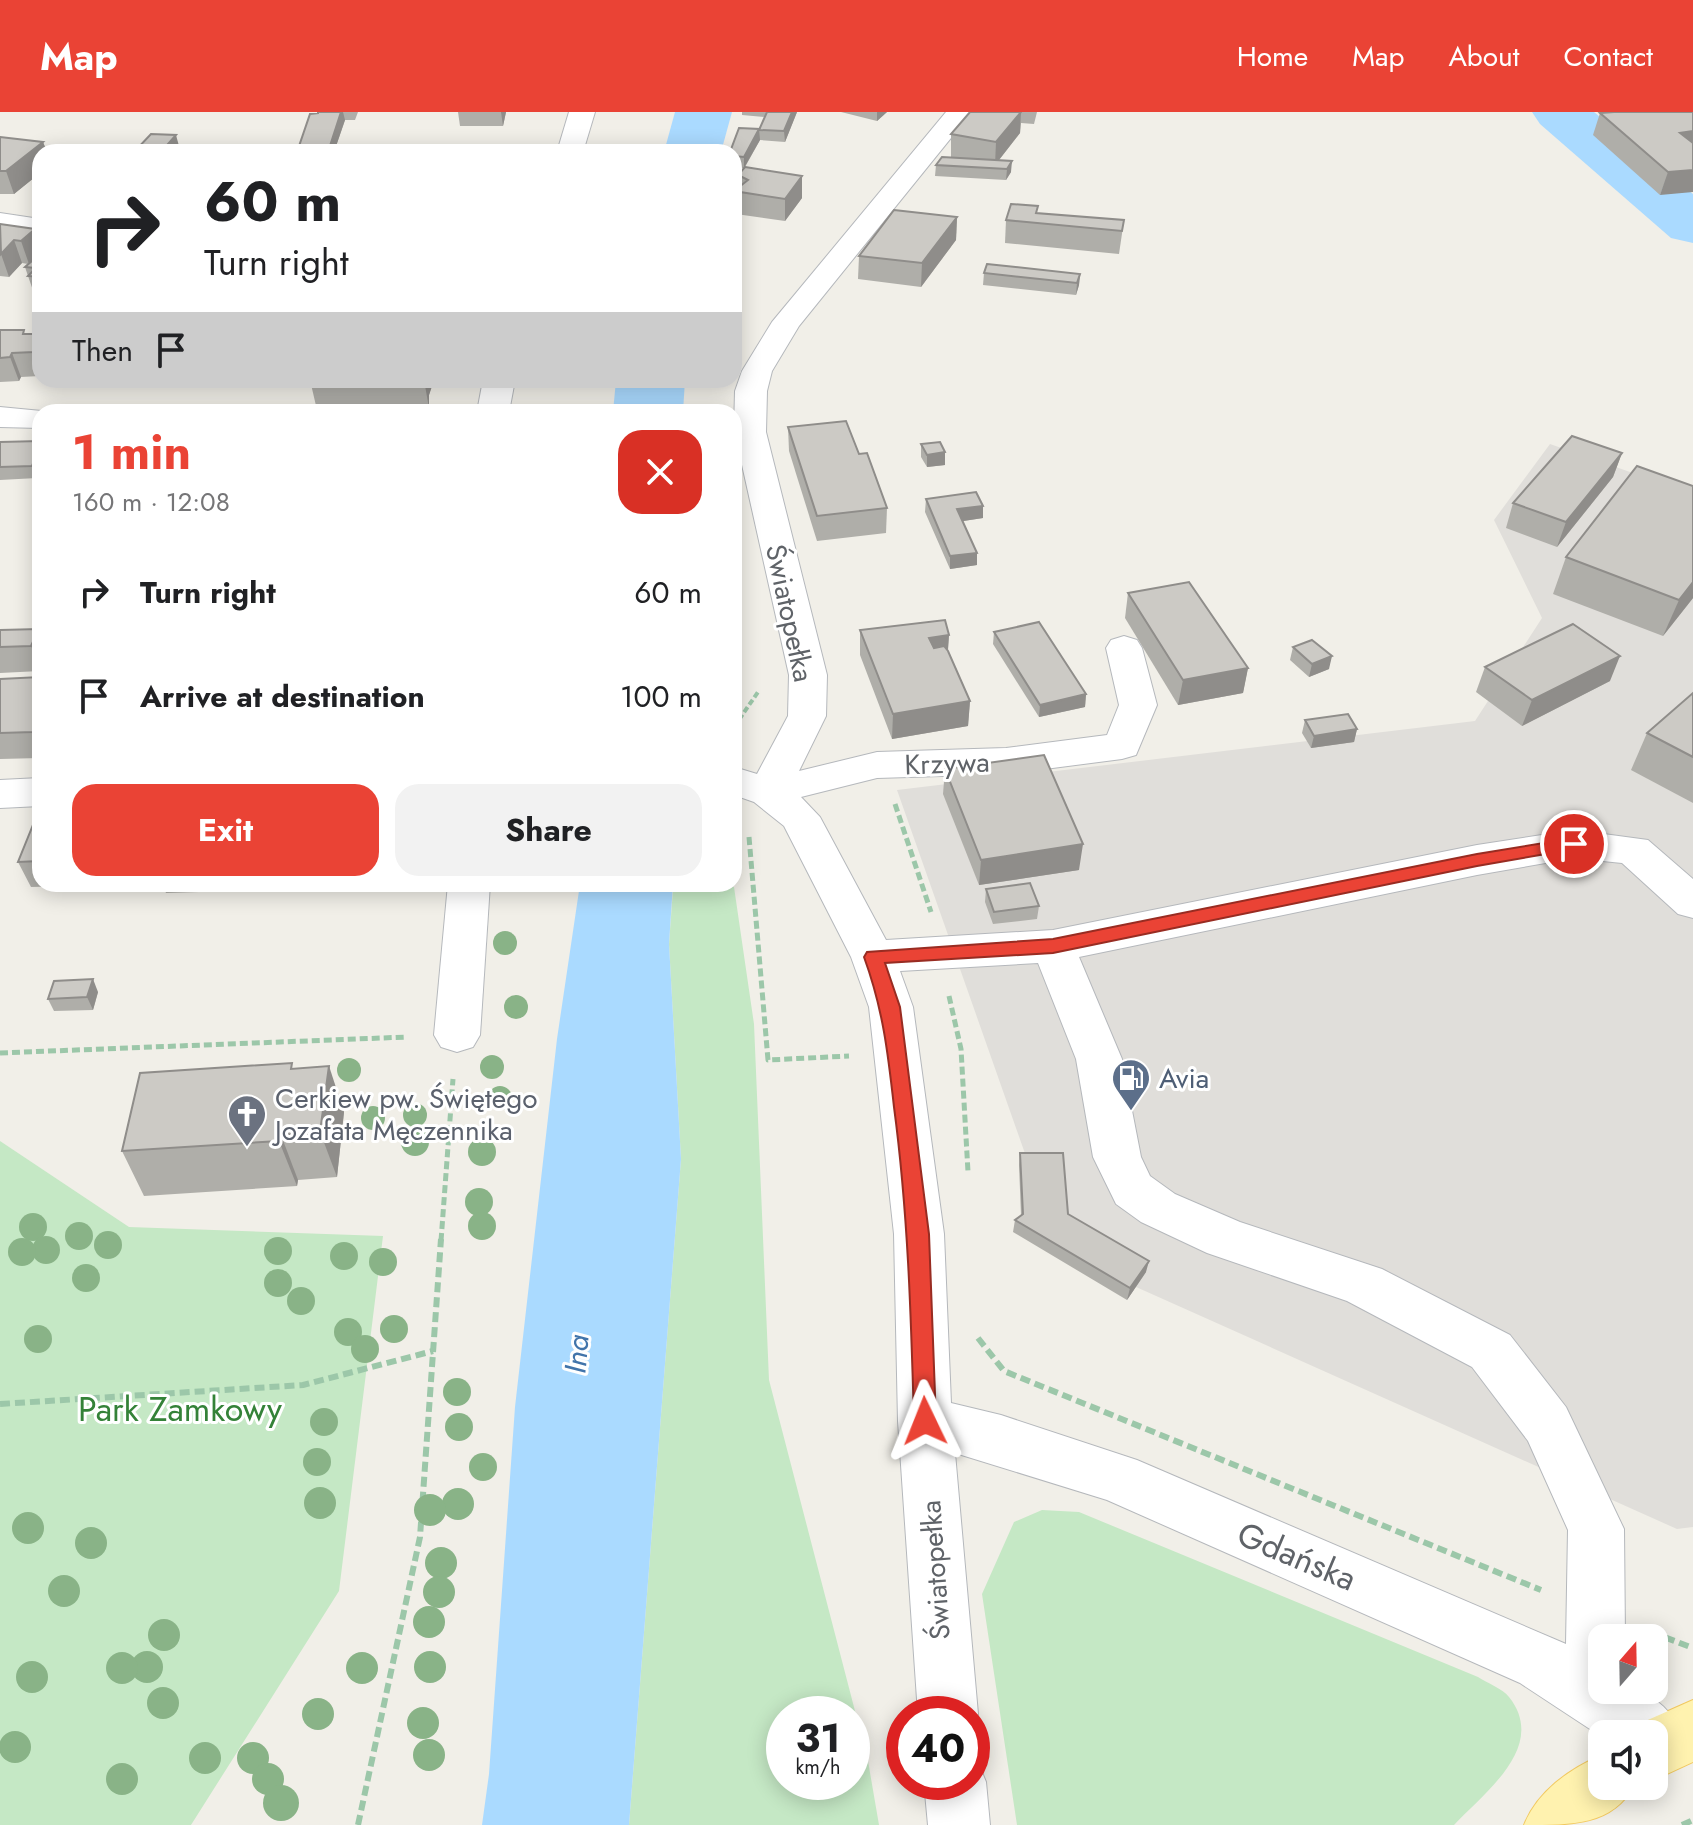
<!DOCTYPE html>
<html lang="en">
<head>
<meta charset="utf-8">
<style>
	body { margin:0; font-family:Jost,sans-serif; background:#f2f2f2; color:#202124; height:100vh; display:flex; flex-direction:column; font-size:30px; white-space:nowrap }
	* { box-sizing:border-box; margin:0 }
	p { font-size:26px; color:#757577 }
	.icon { flex:none; width:44px; height:44px; fill:none; stroke:currentColor; stroke-width:2; stroke-linecap:round; stroke-linejoin:round }
	.map { position:relative; flex:1; overflow:hidden }
	.sheet { position:absolute; left:32px; top:292px; width:710px; height:488px; display:flex; flex-direction:column; background:#fff; border-radius:24px; box-shadow:0 4px 20px #0003 }
	.sheet>* { flex:none }
	.top-card { position:absolute; left:32px; top:32px; width:710px; height:244px; border-radius:24px; box-shadow:0 4px 20px #0003; background:#fff; color:#202124; overflow:hidden }
	.needle { width:52px; rotate:20deg }
	.fabs { position:absolute; left:1588px; top:1512px; display:grid; gap:16px }
	.fabs a { display:grid; place-items:center; width:80px; height:80px; border-radius:16px; background:#fff; box-shadow:0 4px 20px #0003; font-size:40px }
	.speed { position:absolute; left:766px; top:1584px; display:flex; gap:16px; font-size:40px; font-weight:700; text-align:center }
	.speed>* { display:grid; place-content:center; width:104px; height:104px; border-radius:50%; background:#fff; box-shadow:0 4px 20px #0003; line-height:1 }
	.speed small { font-size:20px; font-weight:400 }
	.speed .limit { border:12px solid #d22; background:#fff; color:#111 }
	.pin { position:absolute; display:grid; place-items:center; width:68px; height:68px; color:#fff; margin:-34px; border:4px solid #fff; border-radius:50%; box-shadow:0 2px 8px #0007 }
	.me { position:absolute; width:88px; margin:-44px; rotate:358deg; stroke-linejoin:round; filter:drop-shadow(0 0 6px #0008) }
	.turn { display:flex; align-items:center; gap:28px; height:168px; padding:0 40px; font-size:36px }
	.turn .icon { width:104px; height:104px; stroke-width:2.5 }
	.turn b { display:block; font-size:56px; line-height:68px }
	.then { display:flex; align-items:center; height:76px; padding:0 40px; background:#0003; gap:16px; font-size:30px }
	.round { display:grid; place-items:center; flex:none; width:84px; height:84px; border-radius:24px; background:#f2f2f2 }
	.summary { display:flex; align-items:center; justify-content:space-between; height:136px; padding:0 40px }
	h1 { font-size:48px; font-weight:700; line-height:60px; color:#ea4335 }
	.action { display:flex; gap:16px; margin-top:auto; padding:16px 40px }
	.action a { flex:1; height:92px; border-radius:24px; background:#ea4335; color:#fff; font-size:32px; font-weight:700; line-height:92px; text-align:center }
	.action a+a { background:#f2f2f2; color:#202124 }
	ul { padding:0; list-style:none }
	li { display:flex; align-items:center; gap:24px; height:104px; padding:0 40px }
	li div { flex:1 }
	li b { display:block; font-size:30px }
	li em { font-style:normal }
	header { display:flex; align-items:center; gap:48px; box-sizing:border-box; height:112px; padding:0 40px; background:#ea4335; color:#fff }
	header strong { font-size:38px }
	nav { display:flex; gap:44px; margin-inline-start:auto; font-size:28px }
	.map>svg:first-child { display:block }
</style>
</head>
<body>
<header>
<strong>Map</strong>
<nav><a>Home</a><a>Map</a><a>About</a><a>Contact</a></nav>
</header>
<div class="map">
<svg width="1693" height="1713" viewBox="0 0 1693 1713">
	<rect width="100%" height="100%" fill="#f1efe8"/>
	<path fill="#e0deda" d="M1550,332L1693,382V1415L1677,1417L1060,1141L897,678L1475,609L1542,506L1494,408Z"/>
	<g fill="#c5e8c5" fill-rule="evenodd">
		<path d="M734,775L754,912L769,1268L868,1649L879,1713H629L681,1047L669,832L673,777ZM784,1602H852V1670H784Z"/>
		<path d="M0,1029L129,1115L383,1124L339,1479L191,1713H0Z"/>
		<path d="M1042,1398L1079,1400L1478,1565C1487,1571 1503,1577 1509,1585C1548,1634 1485,1680 1454,1713H1017L982,1482L1014,1410Z"/>
	</g>
	<g fill="#aadaff">
		<path d="M675,0H732L721,40H664Z"/>
		<path d="M616,268H685L683,300H613Z"/>
		<path d="M580,772H673L669,832L681,1047L629,1713H482L489,1662L515,1295L557,927Z"/>
	</g>
	<g fill="none" stroke-linecap="round" stroke-linejoin="round">
		<path fill="#aadaff" fill-rule="evenodd" d="M1532,0H1594L1693,82V131L1671,126L1540,12Z"/>
		<g stroke="#b5b8bc" stroke-width="2">
			<g id="minor">
				<path d="M569,0H595L583,40H557Z"/>
				<path d="M946,0H972L799,214L772,259L767,279L766,320L827,563L826,604L799,659L877,640L1006,636L1107,623L1119,593L1106,536L1111,528L1124,524L1137,528L1142,536L1157,593L1136,643L1122,647L1006,662L877,666L801,685L820,705L886,828L1053,818L1477,733L1574,718L1648,728L1693,767V806L1678,802L1622,751L1574,746L1477,763L1079,845L1122,947L1141,1045L1150,1064L1175,1082L1240,1110L1382,1157L1510,1223L1566,1295L1624,1417L1625,1526H1602V1578C1641,1578 1665,1583 1681,1622L1673,1644L1654,1651V1622H1602V1625L1520,1571L1107,1388L955,1341L978,1602L972,1617V1602H918L898,1309L894,1122L869,895L851,845L784,714L754,690L734,683V655L757,662L788,604L789,563L734,317L735,279L742,259L772,210ZM1038,851L1076,947L1093,1045L1116,1092L1141,1110L1207,1141L1347,1189L1472,1255L1528,1329L1568,1418L1566,1532L1137,1348L1001,1303L951,1291L944,1122L913,895L900,859Z"/>
				<path d="M0,101L40,107V123L0,117Z"/>
				<path d="M483,268H515L509,300H477Z"/>
				<path d="M0,295L52,300H40V316L0,315Z"/>
				<path d="M40,666V694L0,696V668Z"/>
				<path d="M448,772H490L480,923L473,935L457,940L441,935L434,923Z"/>
				<path d="M972,1646L977,1648L986,1670L990,1713H928L924,1670H972Z"/>
			</g>
		</g>
		<g stroke="#f2c960" stroke-width="2">
			<g id="major">
				<path d="M1693,1588V1650L1654,1668V1622H1630L1632,1615Z"/>
				<path d="M1602,1643V1674H1634C1612,1713 1574,1713 1524,1713C1537,1680 1569,1657 1602,1643Z"/>
			</g>
		</g>
		<path stroke="#9cc7a9" stroke-width="4" stroke-dasharray="6 3" stroke-linecap="butt" d="M734,615L758,580"/>
		<g stroke="#9cc7a9" stroke-width="5" stroke-dasharray="8 4" stroke-linecap="butt">
			<path d="M895,692L931,800"/>
			<path d="M749,725L768,948L849,944"/>
			<path d="M949,884L961,937L968,1060"/>
			<path d="M0,941L407,925"/>
			<path d="M441,1129L453,967"/>
		</g>
		<g stroke="#9cc7a9" stroke-width="6" stroke-dasharray="10 5" stroke-linecap="butt">
			<path d="M978,1226L1004,1259L1541,1478"/>
			<path d="M0,1292L303,1273L433,1239"/>
			<path d="M1651,1520L1693,1536"/>
			<path d="M358,1713L420,1425L441,1127"/>
			<path d="M1682,1713L1693,1708"/>
		</g>
		<use href="#minor" fill="#fff" fill-rule="evenodd"/>
		<use href="#major" fill="#fff2af" fill-rule="evenodd"/>
	</g>
	<g fill="#89b387">
		<circle cx="505" cy="831" r="12"/>
		<circle cx="516" cy="895" r="12"/>
		<circle cx="492" cy="955" r="12"/>
		<circle cx="349" cy="958" r="12"/>
		<circle cx="500" cy="986" r="12"/>
		<circle cx="415" cy="1003" r="12"/>
		<circle cx="373" cy="1006" r="12"/>
		<circle cx="415" cy="1030" r="14"/>
		<circle cx="482" cy="1040" r="14"/>
		<circle cx="479" cy="1090" r="14"/>
		<circle cx="482" cy="1114" r="14"/>
		<circle cx="33" cy="1115" r="14"/>
		<circle cx="79" cy="1124" r="14"/>
		<circle cx="108" cy="1133" r="14"/>
		<circle cx="46" cy="1138" r="14"/>
		<circle cx="278" cy="1139" r="14"/>
		<circle cx="22" cy="1140" r="14"/>
		<circle cx="344" cy="1144" r="14"/>
		<circle cx="383" cy="1150" r="14"/>
		<circle cx="86" cy="1166" r="14"/>
		<circle cx="278" cy="1171" r="14"/>
		<circle cx="301" cy="1189" r="14"/>
		<circle cx="394" cy="1217" r="14"/>
		<circle cx="348" cy="1220" r="14"/>
		<circle cx="38" cy="1227" r="14"/>
		<circle cx="365" cy="1237" r="14"/>
		<circle cx="457" cy="1280" r="14"/>
		<circle cx="324" cy="1310" r="14"/>
		<circle cx="459" cy="1315" r="14"/>
		<circle cx="317" cy="1350" r="14"/>
		<circle cx="483" cy="1355" r="14"/>
		<circle cx="320" cy="1391" r="16"/>
		<circle cx="458" cy="1392" r="16"/>
		<circle cx="430" cy="1398" r="16"/>
		<circle cx="28" cy="1416" r="16"/>
		<circle cx="91" cy="1431" r="16"/>
		<circle cx="441" cy="1451" r="16"/>
		<circle cx="64" cy="1479" r="16"/>
		<circle cx="439" cy="1480" r="16"/>
		<circle cx="429" cy="1510" r="16"/>
		<circle cx="164" cy="1523" r="16"/>
		<circle cx="147" cy="1555" r="16"/>
		<circle cx="430" cy="1555" r="16"/>
		<circle cx="122" cy="1556" r="16"/>
		<circle cx="362" cy="1556" r="16"/>
		<circle cx="32" cy="1565" r="16"/>
		<circle cx="163" cy="1591" r="16"/>
		<circle cx="318" cy="1602" r="16"/>
		<circle cx="423" cy="1611" r="16"/>
		<circle cx="15" cy="1635" r="16"/>
		<circle cx="429" cy="1643" r="16"/>
		<circle cx="205" cy="1646" r="16"/>
		<circle cx="253" cy="1646" r="16"/>
		<circle cx="122" cy="1667" r="16"/>
		<circle cx="268" cy="1667" r="16"/>
		<circle cx="281" cy="1691" r="18"/>
	</g>
	<g fill="#afaea9">
		<path d="M318,0H358L355,8H345L334,40Z"/>
		<path d="M458,0H506L503,14H460Z"/>
		<path d="M742,0H797L785,30L760,28L745,55L802,86L785,109L736,102L734,79L738,76V63L744,56H734V40L759,17L765,5L742,3Z"/>
		<path d="M841,0H887L877,9Z"/>
		<path d="M970,0H1037L1034,12L1021,11L1020,21L999,48L1011,60L1006,68L935,64L936,53L956,46L951,45V22Z"/>
		<path d="M1693,0L1660,83L1593,23L1600,1Z"/>
		<path d="M0,25L43,30L47,40H40V61L14,82H0Z"/>
		<path d="M1037,101L1124,108L1119,142L1005,131L1006,108Z"/>
		<path d="M957,105L956,128L921,175L858,167L859,144Z"/>
		<path d="M0,112L40,130V188L36,187L28,164L25,155L28,152L22,151L9,165L0,164Z"/>
		<path d="M984,161L1080,162L1079,173L1076,183L983,173Z"/>
		<path d="M0,218L25,222H40V264L21,265L19,269L0,270Z"/>
		<path d="M310,268H434L429,283V296L317,298Z"/>
		<path d="M788,315L859,342L887,396L886,421L817,429L789,339Z"/>
		<path d="M40,329L37,366L0,368V330Z"/>
		<path d="M921,332L945,340V353L927,355L921,345Z"/>
		<path d="M1622,341L1613,365L1557,435L1506,416L1513,391Z"/>
		<path d="M926,387L983,394V406L963,409L977,441V453L950,457L925,400Z"/>
		<path d="M1566,445L1693,486L1663,524L1553,482Z"/>
		<path d="M1128,481L1248,556L1243,581L1178,593L1125,506Z"/>
		<path d="M39,517L40,520V559L0,561V535Z"/>
		<path d="M860,518L949,523L948,539L970,589L968,614L892,627L860,543Z"/>
		<path d="M994,520L1086,582L1085,595L1039,605L993,532Z"/>
		<path d="M1293,535L1329,557L1309,565L1290,548Z"/>
		<path d="M1485,555L1610,569L1522,614L1476,580Z"/>
		<path d="M40,565V646L0,647V567Z"/>
		<path d="M1693,581V691L1631,658L1647,621Z"/>
		<path d="M1305,608L1357,617L1354,630L1311,636L1302,621Z"/>
		<path d="M945,657L1079,758L979,773L943,682Z"/>
		<path d="M40,703V772H108V773L31,775L18,750Z"/>
		<path d="M162,772H293L292,777L166,781Z"/>
		<path d="M986,777L1039,794L1037,807L993,812L985,790Z"/>
		<path d="M98,880L93,898L54,899L48,887Z"/>
		<path d="M294,956L344,1000L337,1065L298,1068L297,1074L144,1084L122,1039Z"/>
		<path d="M1020,1041L1068,1102L1146,1160L1127,1188L1013,1120L1015,1108L1021,1103L1019,1053Z"/>
	</g>
	<g fill="#8f8d8a">
		<path d="M341,0H343L345,8L334,40H328Z"/>
		<path d="M501,0H506L503,14Z"/>
		<path d="M792,0H797L785,30L784,19Z"/>
		<path d="M877,0H887L877,9Z"/>
		<path d="M1021,0L1020,21L995,53L996,30Z"/>
		<path d="M759,17L760,28L744,56V45Z"/>
		<path d="M1693,19V41L1680,21Z"/>
		<path d="M176,23L179,34L174,40H161Z"/>
		<path d="M43,30L47,40H40V61L14,82L6,59Z"/>
		<path d="M1012,49L1011,60L1006,68L1007,57Z"/>
		<path d="M1693,58V80L1660,83L1668,60Z"/>
		<path d="M802,64V86L785,109V87Z"/>
		<path d="M957,105L956,128L921,175L922,151Z"/>
		<path d="M35,117L40,130V143L29,152L21,129Z"/>
		<path d="M14,128L22,151L9,165L1,142Z"/>
		<path d="M1080,162L1079,173L1076,183L1077,171Z"/>
		<path d="M40,228V258L34,240Z"/>
		<path d="M12,241L21,265L19,269L10,245Z"/>
		<path d="M424,268H434L429,283V296Z"/>
		<path d="M40,335V358L37,366L32,354Z"/>
		<path d="M945,340V353L927,355V343Z"/>
		<path d="M1622,341L1613,365L1557,435L1566,410Z"/>
		<path d="M983,394V406L957,410V397Z"/>
		<path d="M977,441V453L950,457V444Z"/>
		<path d="M1693,470V486L1663,524L1679,488Z"/>
		<path d="M39,517L40,520V555L31,534Z"/>
		<path d="M949,523L947,548L928,551L929,526Z"/>
		<path d="M1332,544L1329,557L1309,565L1312,552Z"/>
		<path d="M1620,544L1610,569L1522,614L1532,588Z"/>
		<path d="M1248,556L1243,581L1178,593L1183,568Z"/>
		<path d="M1086,582L1085,595L1039,605L1040,593Z"/>
		<path d="M970,589L968,614L892,627L893,602Z"/>
		<path d="M40,602V637L33,620Z"/>
		<path d="M1357,617L1354,630L1311,636L1314,624Z"/>
		<path d="M1083,732L1079,758L979,773L981,748Z"/>
		<path d="M93,867L98,880L93,898L87,885Z"/>
		<path d="M329,954L344,1000L337,1065L320,1020Z"/>
		<path d="M281,1023L298,1068L297,1074L279,1029Z"/>
		<path d="M1149,1149L1146,1160L1127,1188L1130,1176Z"/>
	</g>
	<g fill="#cccac5" stroke="#8f8d8a" stroke-width="2">
		<path d="M318,0H341L328,40H297L310,2L318,1Z"/>
		<path d="M767,0H792L784,19L759,18Z"/>
		<path d="M970,0H1021L996,30L951,22Z"/>
		<path d="M1614,0H1693V19L1680,21L1693,31V58L1668,60L1600,1Z"/>
		<path d="M739,16L759,17L744,45L734,44V40H730Z"/>
		<path d="M151,22L176,23L161,40H134Z"/>
		<path d="M0,25L43,30L6,59H0Z"/>
		<path d="M942,45L1012,49L1007,57L936,53Z"/>
		<path d="M745,55L802,64L785,87L734,79L748,68L738,63Z"/>
		<path d="M40,62V69H37L35,65Z"/>
		<path d="M1011,92L1038,94L1036,101L1124,108L1122,119L1006,108Z"/>
		<path d="M894,98L957,105L922,151L859,144Z"/>
		<path d="M0,112L35,117L21,129L14,128L1,142Z"/>
		<path d="M40,142V165L28,164L36,156L25,155Z"/>
		<path d="M987,152L1080,162L1077,171L984,161Z"/>
		<path d="M0,218H24L23,222H40V228L34,240L12,241L10,245L0,246Z"/>
		<path d="M846,309L859,342L867,341L887,396L817,404L788,315Z"/>
		<path d="M1572,324L1622,341L1566,410L1513,391Z"/>
		<path d="M40,329V335L32,354L0,355V330Z"/>
		<path d="M940,330L945,340L927,343L921,332Z"/>
		<path d="M1637,354L1693,374V470L1679,488L1566,445Z"/>
		<path d="M976,380L983,394L957,397L977,441L950,444L926,387Z"/>
		<path d="M1189,470L1248,556L1183,568L1128,481Z"/>
		<path d="M945,508L949,523L929,526L934,536L944,534L948,539L970,589L893,602L860,518Z"/>
		<path d="M1039,510L1086,582L1040,593L994,520Z"/>
		<path d="M1573,512L1620,544L1532,588L1485,555Z"/>
		<path d="M39,517L31,534L0,535V518Z"/>
		<path d="M1312,528L1332,544L1312,552L1293,535Z"/>
		<path d="M40,565V602L33,620L0,621V567Z"/>
		<path d="M1693,581V645L1647,621Z"/>
		<path d="M1348,602L1357,617L1314,624L1305,608Z"/>
		<path d="M1044,643L1083,732L981,748L945,657Z"/>
		<path d="M37,703H40V749L18,750Z"/>
		<path d="M1030,771L1039,794L994,800L986,777Z"/>
		<path d="M93,867L87,885L48,887L54,869Z"/>
		<path d="M292,951L291,957L329,954L320,1020L281,1023L279,1029L122,1039L140,961Z"/>
		<path d="M1020,1041H1063L1068,1102L1149,1149L1130,1176L1015,1108L1023,1102Z"/>
	</g>
	<path fill="#ea4335" stroke="#982c22" stroke-width="2" d="M1574,726L1583,732L1580,736L1477,754L1053,841L885,851L900,895L929,1122L936,1309L933,1316L925,1319L917,1316L914,1309C911,1203 908,1100 894,995C888,941 883,897 864,845L867,840L1053,827L1477,742Z"/>
	<defs>
		<g id="fuel-pin" transform="scale(2)"><path d="M0 17L-7.5 6A9.5 9.5 0 1 1 7.5 6Z" fill="#5c6f8a" stroke="#fff"/><path d="M-5.5-6h7V0h2V4h1.3V-2.5L3-4.5l.8-.8L6-3V5H2.5V1h-1V6h-7ZM-4.2-4.7v3.2H.2V-4.7Z" fill="#fff"/></g>
		<g id="church-pin" transform="scale(2)"><path d="M0 17L-7.5 6A9.5 9.5 0 1 1 7.5 6Z" fill="#6b7280" stroke="#fff"/><path d="M-1.2-6h2.4v3.5h3.3v2.4h-3.3V6h-2.4V-.1h-3.3v-2.4h3.3Z" fill="#fff"/></g>
	</defs>
	<g fill-rule="evenodd">
		<use href="#fuel-pin" x="1131" y="966"/>
		<use href="#church-pin" x="247" y="1002"/>
	</g>
	<g text-anchor="middle" stroke-width="6" stroke-linejoin="round" paint-order="stroke">
		<g font-size="28" fill="#5f6368" stroke="#fff">
			<text transform="translate(790 501) rotate(78)" y="10">Światopełka</text>
			<text transform="translate(947 651) rotate(-2)" y="10">Krzywa</text>
			<text transform="translate(935 1458) rotate(-94)" y="10">Światopełka</text>
		</g>
		<g font-size="28" fill="#4e5e75" stroke="#fff" text-anchor="start">
			<text x="1159" y="976">Avia</text>
		</g>
		<g font-size="28" fill="#5b616d" stroke="#fff" text-anchor="start">
			<text x="275" y="996">Cerkiew pw. Świętego<tspan x="275" dy="32">Jozafata Męczennika</tspan></text>
		</g>
		<g font-size="30" font-style="italic" fill="#4174aa" stroke="#fff">
			<text transform="translate(577 1242) rotate(-85)" y="10">Ina</text>
		</g>
		<g font-size="34" fill="#348238" stroke="#fff">
			<text x="180" y="1309">Park Zamkowy</text>
		</g>
		<g font-size="34" fill="#5f6368" stroke="#fff">
			<text transform="translate(1297 1444) rotate(23)" y="12">Gdańska</text>
		</g>
	</g>
</svg>
<div class="fabs">
<a><svg class="needle" viewBox="-14 -14 28 28"><path d="M0-13l5 13h-10z" fill="#e53935"/><path d="M0 13l5-13h-10z" fill="#757577"/></svg></a>
<a><svg class="icon" aria-label="sound" viewBox="0 0 24 24"><path d="M4 9h4l5-4v14l-5-4H4zM17 9q2 3 0 6"/></svg></a>
</div>
<div class="speed"><div>31<small>km/h</small></div><div class="limit">40</div></div>
<div class="pin" style="left:1574px;top:732px;background:#d93025"><svg class="icon" aria-label="arrive" viewBox="0 0 24 24"><path d="M6 21V4h12l-3 4 3 4H6"/></svg></div>
<svg class="me" style="left:925px;top:1309px" viewBox="-20 -20 40 40"><path d="M0-17L14 15 0 8-14 15z" fill="#ea4335" stroke="#fff" stroke-width="4"/></svg>
<div class="top-card">
<div class="turn"><svg class="icon" aria-label="right" viewBox="0 0 24 24"><path d="M7 20v-9h11M14 6l5 5-5 5"/></svg><div><b>60 m</b>Turn right</div></div>
<div class="then">Then<svg class="icon" aria-label="arrive" viewBox="0 0 24 24"><path d="M6 21V4h12l-3 4 3 4H6"/></svg></div>
</div>
<section class="sheet">
<div class="summary"><div><h1>1 min</h1><p>160 m · 12:08</p></div><a class="round" style="background:#d93025;color:#fff"><svg class="icon" aria-label="close" viewBox="0 0 24 24"><path d="M6 6l12 12M18 6L6 18"/></svg></a></div>
<ul>
<li><svg class="icon" aria-label="right" viewBox="0 0 24 24"><path d="M7 20v-9h11M14 6l5 5-5 5"/></svg><div><b>Turn right</b></div><em>60 m</em></li>
<li><svg class="icon" aria-label="arrive" viewBox="0 0 24 24"><path d="M6 21V4h12l-3 4 3 4H6"/></svg><div><b>Arrive at destination</b></div><em>100 m</em></li>
</ul>
<div class="action"><a>Exit</a><a>Share</a></div>
</section>
</div>
</body>
</html>
